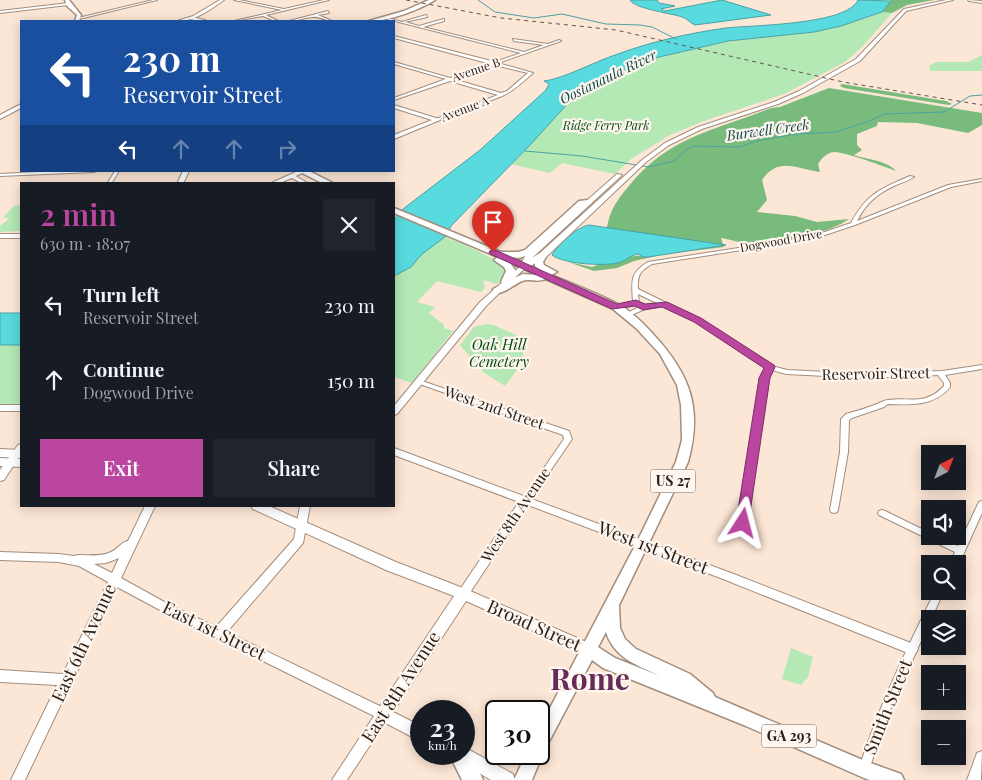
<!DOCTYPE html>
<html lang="en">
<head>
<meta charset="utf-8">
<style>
	body { margin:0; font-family:"Playfair Display",serif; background:#20242c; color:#f1f3f6; height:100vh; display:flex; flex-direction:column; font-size:19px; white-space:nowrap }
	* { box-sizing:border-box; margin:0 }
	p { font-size:16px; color:#9ea1a6 }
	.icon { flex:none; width:28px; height:28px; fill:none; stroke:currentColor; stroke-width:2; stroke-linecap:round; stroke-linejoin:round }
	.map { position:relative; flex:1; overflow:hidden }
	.drawer { position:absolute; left:20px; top:182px; width:375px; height:325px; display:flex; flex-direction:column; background:#171b24; border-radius:0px; box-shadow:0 2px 12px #0003 }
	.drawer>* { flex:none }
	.guide { position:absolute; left:20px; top:20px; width:375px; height:152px; border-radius:0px; box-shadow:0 2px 12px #0003; background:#1a4fa0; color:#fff; overflow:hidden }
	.needle { width:32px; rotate:42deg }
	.fabs { position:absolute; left:921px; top:445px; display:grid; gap:10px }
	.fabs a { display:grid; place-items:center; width:45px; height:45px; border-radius:0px; background:#171b24; box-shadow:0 2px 12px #0003; font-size:25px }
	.speed { position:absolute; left:410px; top:700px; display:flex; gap:10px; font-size:25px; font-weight:700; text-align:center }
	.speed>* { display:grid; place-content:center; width:65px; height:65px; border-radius:50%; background:#171b24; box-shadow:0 2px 12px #0003; line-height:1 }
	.speed small { font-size:12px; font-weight:400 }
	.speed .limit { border:2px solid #111; border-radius:8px; background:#fff; color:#111 }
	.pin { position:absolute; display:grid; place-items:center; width:42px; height:42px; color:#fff; margin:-51px -21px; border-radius:50% 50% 50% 0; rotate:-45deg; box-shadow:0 0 5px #0007 }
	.pin .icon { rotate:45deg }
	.me { position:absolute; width:55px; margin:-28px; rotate:9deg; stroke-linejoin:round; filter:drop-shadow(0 0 4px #0008) }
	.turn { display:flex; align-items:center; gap:18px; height:105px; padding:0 20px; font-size:22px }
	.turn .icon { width:65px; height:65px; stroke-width:2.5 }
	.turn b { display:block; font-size:35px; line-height:42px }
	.lanes { display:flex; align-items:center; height:48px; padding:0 20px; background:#0003; justify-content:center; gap:25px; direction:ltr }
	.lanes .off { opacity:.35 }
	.round { display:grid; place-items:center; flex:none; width:52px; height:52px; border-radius:0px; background:#20242c }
	.headline { display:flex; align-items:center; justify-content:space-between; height:85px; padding:0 20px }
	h1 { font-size:30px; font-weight:600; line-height:38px; color:#ba469f }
	.primary-button { display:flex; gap:10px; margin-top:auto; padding:10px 20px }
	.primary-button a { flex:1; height:58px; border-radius:0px; background:#ba469f; color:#fff; font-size:20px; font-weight:600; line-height:58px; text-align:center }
	.primary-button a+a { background:#20242c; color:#f1f3f6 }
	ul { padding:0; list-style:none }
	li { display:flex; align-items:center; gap:15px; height:75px; padding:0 20px }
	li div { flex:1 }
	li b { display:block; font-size:19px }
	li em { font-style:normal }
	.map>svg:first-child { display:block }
</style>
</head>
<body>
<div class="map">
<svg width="982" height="780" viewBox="0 0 982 780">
	<rect width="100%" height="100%" fill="#fce6d5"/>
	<g fill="#b4e8b5">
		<path d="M882,12L892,13L862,47L845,62L784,94L704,121L670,135L631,159L615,174L562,163L550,173L511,164C532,144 549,119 571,100C580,92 592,87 603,81C652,55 705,44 760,37C802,31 841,30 882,12Z"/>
		<path d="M982,55V71H930L929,66L936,62H969Z"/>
		<path d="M21,205V231L0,232V226L10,218H3L14,206Z"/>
		<path d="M425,229L465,245L506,265L507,276L497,284L483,280L485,288L481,292L437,281L417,302L435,307L429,313L444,325V328L453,331L412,383L394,377V252Z"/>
		<path d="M486,324L494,325L522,338C526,363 519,367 505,386L483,372L460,345L474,327Z"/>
		<path d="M0,327H21V406L0,405Z"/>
		<path d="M791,648L813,657L808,677L801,685L782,679Z"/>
	</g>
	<g fill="#78bb7c">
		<path d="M891,0H934L907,5L892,13L882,12Z"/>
		<path d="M842,84L946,101L952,104L949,105L844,88L840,86Z"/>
		<path d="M829,88L982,113V125L968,133L917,123L878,122L877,126L857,134V145L862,150L854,155C868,160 886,160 896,171C886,167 843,151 834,152C826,153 822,158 818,164L820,172C796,169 779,156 762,180L767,200L757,212L795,216L817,222L849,219C830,233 779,244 755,244C744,244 732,240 721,238L724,247L665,254L634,261L617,268L594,271L568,262L592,267L617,258L644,255L597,231L607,227C610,210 617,200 628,187C669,136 714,131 771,108L780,107Z"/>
	</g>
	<g fill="#58dade" stroke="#4aa2a4">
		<path d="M630,0H657L659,3L675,6L661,9L665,11L722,0L771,15L695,25C690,23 688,19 682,17C671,13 635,9 630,0Z"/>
		<path d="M858,0L891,1L882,12L841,26L814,32L728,41L655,58L624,70L590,88L570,101L531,144L451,226L446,236L421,255L411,267L394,276V220L403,209L480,150L546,90L549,84L544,81C563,79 594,62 615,55C650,42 689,33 726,28C753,25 847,25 858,0Z"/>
		<path d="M589,225L726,245L648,257H643L639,254C631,255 628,259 621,262C607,267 563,264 552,255C557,245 577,227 589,225Z"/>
		<rect x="0" y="313" width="21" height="32"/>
	</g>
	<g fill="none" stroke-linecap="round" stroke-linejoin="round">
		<g stroke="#4aa2a4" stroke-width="1">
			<path d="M478,0L495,12L534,18L562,14L606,24L640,25L652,27L676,39"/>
			<path d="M525,151L582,156L649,167L674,161L686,150L694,146L740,147L756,141L797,134L836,132L867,122L884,114L944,112L970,96L982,95"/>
		</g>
		<g stroke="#a28e7e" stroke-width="2">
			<g id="minor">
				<path d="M153,0H157L79,19L78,18Z"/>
				<path d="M234,0H239L284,9L324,0H329L266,15L278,21H275L263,16L234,21L282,10Z"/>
				<path d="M968,0L982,1V3L969,1Z"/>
				<path d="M328,11L329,13L318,15L332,21C326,21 319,16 313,17C304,17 297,22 289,21Z"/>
				<path d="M426,15L427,17L405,22L419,26L444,19V21L423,27L524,52L544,45L514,41L513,39L548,44L559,40L561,41L498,63L533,73C523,82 512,92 502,96L437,121L435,120L436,119L498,95L450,81L394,100V98L446,79L394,64V62L450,78L491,64L394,38V36L495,62L521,53L383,18L384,17L402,22ZM495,65L528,73L507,91L501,93L453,79Z"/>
				<path d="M191,17L205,20V21H201L190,19Z"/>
				<path d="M56,171H96L94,172L0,176V174Z"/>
				<path d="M115,171H119L111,184H107Z"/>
				<path d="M290,175H294L309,184H303L290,177Z"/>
				<path d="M910,176L914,177C909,180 902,183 896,185C878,193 866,203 857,221L948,185L982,179V181L951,187L855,225L813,239L652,264C640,271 637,275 638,289L699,319L755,357L772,366L787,370L867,374L942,371L982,365V369L945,375L950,383V387C935,406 911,405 888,404L884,407L852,418L849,420L848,452L838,510L837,512L834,513L831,512L830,510L840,452L841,419L846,414C857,411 867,408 877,404C880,403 884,400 888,400C910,397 925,406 944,386V383L938,375L867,378L786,374L772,370L767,378L747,523L746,525L743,526L740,525L739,523L761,378L766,368L751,359L695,321L663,306L645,309L629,316H625L624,315L625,314L641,306L657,303L638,294L639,302L642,304L641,305H636L616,309L613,307L614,306L633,302C632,282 629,273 648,262L810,237L851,223C866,194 882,188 910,176Z"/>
				<path d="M419,380L569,431L572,439L529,502L526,503L523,502L522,500L564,439L563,435L417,383L416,382Z"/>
				<path d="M982,501V513L958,566V564H950L955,552L879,515L878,513L879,511L882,510L885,511L930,533V536H937L958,546L978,504L979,502Z"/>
				<path d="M935,591H944L931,619H930V621L894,701L884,724L868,773L864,774L860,773L859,769C878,707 907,649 935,591Z"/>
			</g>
		</g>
		<g stroke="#a28e7e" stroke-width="2">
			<g id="tertiary">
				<path d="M220,0H224C211,9 194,22 177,21L193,16Z"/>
				<path d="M69,3L68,5L0,13V11Z"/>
				<path d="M394,105L439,119L440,120L394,139V135L432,120L394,108Z"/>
				<path d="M183,171H189L183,184H177Z"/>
				<path d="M298,171H307L278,184H269Z"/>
				<rect x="0" y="234" width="21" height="4"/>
				<path d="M524,264L528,266L526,267L486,306L397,414L394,415V406L480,302L522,265Z"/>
				<rect x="0" y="405" width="21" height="6"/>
				<path d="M21,444V454L4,480L0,481V470L18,445Z"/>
				<path d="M394,448L731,573L916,645L918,649L916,653L912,654L908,653L723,579L528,505L467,597L463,599L459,597L457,594L459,591L519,502L394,455Z"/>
				<path d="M145,506H155L121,578L168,604L216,627L294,539L300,506H310L303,543L227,632L388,710L390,714L388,718L347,780H332L374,716L160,610L117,587L74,678V680L72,684L70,685L25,780H11L57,685L0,682V670L63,674L108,582L79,566L59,562L0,560V552L59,554L74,556L78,555C88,555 101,557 111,552C118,549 121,542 128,541ZM119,558L112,573L94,564L106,563Z"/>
				<path d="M982,751L981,780H967L977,753Z"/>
			</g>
		</g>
		<g stroke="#a28e7e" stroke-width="2">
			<g id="secondary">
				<path d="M946,0H953L906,11L860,61L803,93L778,104L702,129L669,145L646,162L546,257L527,268H521L520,266L526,254L617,174L622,175L532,258L540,253L642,160L665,143L698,127L774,102L799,91L856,59L904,9Z"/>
				<path d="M21,104V108L0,119V115Z"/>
				<path d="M0,449L21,450V458L0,457Z"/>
				<path d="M0,458L21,459V467L0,466Z"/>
				<path d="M251,506H269L396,562L468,590L593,645L595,649L593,653L588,655L583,653L466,601L393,712L421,726V741L416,739L378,719L375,714L454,596L386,570L253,509Z"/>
				<path d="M464,747L513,774L515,780H491L455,759L453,754H464Z"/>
			</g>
		</g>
		<g stroke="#a28e7e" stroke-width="3">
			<g id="primary">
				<path d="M65,0H69L81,15L79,21H75L77,15L67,6Z"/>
				<path d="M429,0H435C419,10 387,22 369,21L404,11Z"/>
				<path d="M298,171H309L335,184H324Z"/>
				<path d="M588,200L592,202L591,204L585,205L531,254L519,258L512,257L539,269L535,266V262L540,253H546L547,255L543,262L544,265L557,272L551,275C573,284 596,293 618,304C631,311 643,323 653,334C690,374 703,408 688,462L619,605L620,628L625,639L636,649L690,674L713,693L715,697L865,761L901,774L904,780H870L864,778L746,726L603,668L592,660L543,753L532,780H514L526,754H539V729L636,544L676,462L682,440L681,405L677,385L660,354L636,328L613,309L545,279C538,283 529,278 522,281C513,285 503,295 493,293V289L503,284L501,282L506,271L504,267L494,260L498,257L394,213V208L501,252H518L525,250L579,201ZM510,263L537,275L523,274L512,279L516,271ZM606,632C614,658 637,665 660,676L615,658L598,647Z"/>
				<path d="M464,748C470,759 479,769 483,780H462L449,754H464Z"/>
			</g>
		</g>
		<use href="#minor" fill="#fff" fill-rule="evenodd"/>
		<use href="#tertiary" fill="#fff" fill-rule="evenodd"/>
		<use href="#secondary" fill="#fff" fill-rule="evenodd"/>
		<use href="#primary" fill="#fff" fill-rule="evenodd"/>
		<path stroke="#60554c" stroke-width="1" stroke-dasharray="4 4" stroke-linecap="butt" d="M406,0L501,18L616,30L843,82L982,105"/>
	</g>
	<path fill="#ba469f" stroke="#792e67" d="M493,249L617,304L636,300L645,304L667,302L701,318L774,365L775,367L770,378L748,526L743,528L738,526L736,523L759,378L764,368L694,322L662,307L643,310L635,306L612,309L490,254L489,252Z"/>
	<g text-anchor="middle" stroke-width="4.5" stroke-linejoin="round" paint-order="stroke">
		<g font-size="12" fill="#29211b" stroke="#fff6ef">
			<text transform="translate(476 70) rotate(-19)" y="4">Avenue B</text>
			<text transform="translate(465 109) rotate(-21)" y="4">Avenue A</text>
			<text transform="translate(781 241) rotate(-10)" y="4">Dogwood Drive</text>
		</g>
		<g font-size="12" font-style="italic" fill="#004c10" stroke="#fff6ef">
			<text x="606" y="130">Ridge Ferry Park</text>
		</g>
		<g font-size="14" font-style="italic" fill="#0d484a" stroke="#fff6ef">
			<text transform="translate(608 77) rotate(-26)" y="5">Oostanaula River</text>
			<text transform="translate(768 130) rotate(-8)" y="5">Burwell Creek</text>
		</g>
		<g fill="#fff6ef" stroke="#69615b" stroke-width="1">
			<rect x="650.5" y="469.5" width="45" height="23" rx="4"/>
			<rect x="761.5" y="724.5" width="55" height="23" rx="4"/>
		</g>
		<g font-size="14" font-weight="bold" fill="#29211b">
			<text x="673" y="486">US 27</text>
			<text x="789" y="741">GA 293</text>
		</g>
		<g font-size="15" font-style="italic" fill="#004c10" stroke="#fff6ef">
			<text x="499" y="350">Oak Hill<tspan x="499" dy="17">Cemetery</tspan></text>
		</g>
		<g font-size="15" fill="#29211b" stroke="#fff6ef">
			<text transform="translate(876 374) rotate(-1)" y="5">Reservoir Street</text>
			<text transform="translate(494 408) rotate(19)" y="5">West 2nd Street</text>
			<text transform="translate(516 515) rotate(-56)" y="5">West 8th Avenue</text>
		</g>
		<g font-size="18" fill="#29211b" stroke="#fff6ef">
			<text transform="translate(653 548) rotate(21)" y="6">West 1st Street</text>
			<text transform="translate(534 626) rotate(24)" y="6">Broad Street</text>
			<text transform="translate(214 631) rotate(26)" y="6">East 1st Street</text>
			<text transform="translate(84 643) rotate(-65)" y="6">East 6th Avenue</text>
			<text transform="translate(401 687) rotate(-57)" y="6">East 8th Avenue</text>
			<text transform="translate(888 707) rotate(-68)" y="6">Smith Street</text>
		</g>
		<g font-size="30" font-weight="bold" fill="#652c57" stroke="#fff6ef">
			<text x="590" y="690">Rome</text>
		</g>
	</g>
</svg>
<div class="fabs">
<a><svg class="needle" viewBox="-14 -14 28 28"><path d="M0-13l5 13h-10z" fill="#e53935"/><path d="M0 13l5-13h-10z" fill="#9ea1a6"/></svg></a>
<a><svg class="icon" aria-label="sound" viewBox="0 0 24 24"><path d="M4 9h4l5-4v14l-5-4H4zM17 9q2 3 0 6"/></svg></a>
<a><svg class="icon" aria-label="search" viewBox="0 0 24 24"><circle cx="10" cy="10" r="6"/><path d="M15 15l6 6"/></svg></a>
<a><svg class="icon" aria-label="layers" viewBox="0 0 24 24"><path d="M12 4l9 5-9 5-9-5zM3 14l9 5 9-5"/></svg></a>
<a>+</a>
<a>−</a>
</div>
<div class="speed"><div>23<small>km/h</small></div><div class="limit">30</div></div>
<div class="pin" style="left:493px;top:252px;background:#d93025"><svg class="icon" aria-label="arrive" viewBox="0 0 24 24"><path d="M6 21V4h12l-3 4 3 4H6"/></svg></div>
<svg class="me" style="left:743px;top:523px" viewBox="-20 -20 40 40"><path d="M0-17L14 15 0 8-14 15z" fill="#ba469f" stroke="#fff" stroke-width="4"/></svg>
<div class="guide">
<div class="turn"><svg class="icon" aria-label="left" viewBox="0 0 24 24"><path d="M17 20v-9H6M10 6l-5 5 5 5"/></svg><div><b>230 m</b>Reservoir Street</div></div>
<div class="lanes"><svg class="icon" aria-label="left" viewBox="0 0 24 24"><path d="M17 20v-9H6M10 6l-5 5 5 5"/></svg><svg class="icon off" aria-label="ahead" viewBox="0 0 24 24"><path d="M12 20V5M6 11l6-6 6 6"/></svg><svg class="icon off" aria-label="ahead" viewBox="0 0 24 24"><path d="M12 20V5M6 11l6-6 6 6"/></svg><svg class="icon off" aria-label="right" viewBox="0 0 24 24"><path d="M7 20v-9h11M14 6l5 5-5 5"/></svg></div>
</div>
<section class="drawer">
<div class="headline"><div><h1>2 min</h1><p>630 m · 18:07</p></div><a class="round"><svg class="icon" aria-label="close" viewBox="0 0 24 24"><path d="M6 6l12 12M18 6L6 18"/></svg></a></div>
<ul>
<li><svg class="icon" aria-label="left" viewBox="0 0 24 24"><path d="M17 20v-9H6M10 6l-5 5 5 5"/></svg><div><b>Turn left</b><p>Reservoir Street</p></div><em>230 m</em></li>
<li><svg class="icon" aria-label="ahead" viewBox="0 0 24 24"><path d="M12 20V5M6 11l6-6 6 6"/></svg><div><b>Continue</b><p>Dogwood Drive</p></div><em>150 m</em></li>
</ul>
<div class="primary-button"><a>Exit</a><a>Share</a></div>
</section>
</div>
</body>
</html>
